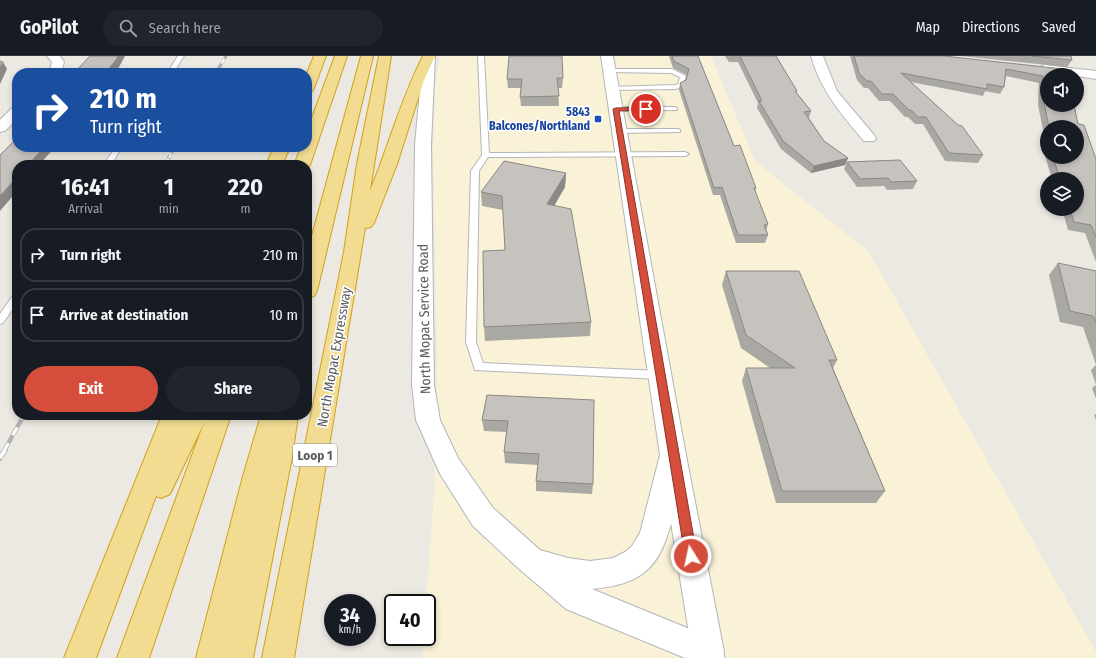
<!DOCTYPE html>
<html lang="en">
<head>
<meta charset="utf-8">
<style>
	body { margin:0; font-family:"Fira Sans Condensed",sans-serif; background:#20242c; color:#f1f3f6; height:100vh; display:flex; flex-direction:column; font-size:15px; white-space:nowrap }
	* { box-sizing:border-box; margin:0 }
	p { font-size:13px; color:#9ea1a6 }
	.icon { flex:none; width:22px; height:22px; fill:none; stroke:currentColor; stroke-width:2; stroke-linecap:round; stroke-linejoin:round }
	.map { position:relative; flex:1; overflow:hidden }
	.details { position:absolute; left:12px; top:104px; width:300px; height:260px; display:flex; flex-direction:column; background:#171b24; border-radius:16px; box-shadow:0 2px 6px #0003 }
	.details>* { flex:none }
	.top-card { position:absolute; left:12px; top:12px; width:300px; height:84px; border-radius:16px; box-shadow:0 2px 6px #0003; background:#1a4fa0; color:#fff; overflow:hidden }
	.tools { position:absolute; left:1040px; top:12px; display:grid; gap:8px }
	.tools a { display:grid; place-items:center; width:44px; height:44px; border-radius:50%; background:#171b24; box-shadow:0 2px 6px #0003; font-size:20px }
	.speed { position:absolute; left:324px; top:538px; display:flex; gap:8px; font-size:20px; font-weight:700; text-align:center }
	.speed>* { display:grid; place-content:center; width:52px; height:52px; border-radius:50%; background:#171b24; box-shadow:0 2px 6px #0003; line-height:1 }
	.speed small { font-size:10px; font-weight:400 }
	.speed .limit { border:2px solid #111; border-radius:6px; background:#fff; color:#111 }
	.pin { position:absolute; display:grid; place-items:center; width:34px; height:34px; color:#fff; margin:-17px; border:2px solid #fff; border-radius:50%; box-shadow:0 1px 4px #0007 }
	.me { position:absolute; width:44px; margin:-22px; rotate:350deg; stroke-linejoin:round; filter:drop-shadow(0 0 3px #0008) }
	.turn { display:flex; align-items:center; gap:14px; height:84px; padding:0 12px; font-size:18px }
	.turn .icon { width:52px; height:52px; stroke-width:2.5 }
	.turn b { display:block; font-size:28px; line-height:34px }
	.eta { display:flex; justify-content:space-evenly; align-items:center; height:68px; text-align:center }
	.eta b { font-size:24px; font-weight:700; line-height:28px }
	.action { display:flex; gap:8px; margin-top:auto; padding:8px 12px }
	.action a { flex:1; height:46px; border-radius:24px; background:#d54e3c; color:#fff; font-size:16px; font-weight:700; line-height:46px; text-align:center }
	.action a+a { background:#20242c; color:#f1f3f6 }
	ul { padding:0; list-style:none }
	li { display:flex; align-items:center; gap:12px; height:54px; margin:0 8px 6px; padding:0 4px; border:2px solid #363941; border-radius:16px }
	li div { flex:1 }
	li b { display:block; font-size:15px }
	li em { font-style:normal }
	header { display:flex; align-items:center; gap:24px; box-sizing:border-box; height:56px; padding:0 20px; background:#171b24; border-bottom:1px solid #363941 }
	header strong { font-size:19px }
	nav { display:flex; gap:22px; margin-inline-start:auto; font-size:14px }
	.search { width:280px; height:36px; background:#20242c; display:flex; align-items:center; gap:10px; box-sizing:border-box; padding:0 14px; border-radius:22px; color:#9ea1a6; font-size:15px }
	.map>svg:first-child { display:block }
</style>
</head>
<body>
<header>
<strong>GoPilot</strong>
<div class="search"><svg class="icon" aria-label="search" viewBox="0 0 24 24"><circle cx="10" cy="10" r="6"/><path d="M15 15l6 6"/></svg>Search here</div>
<nav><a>Map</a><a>Directions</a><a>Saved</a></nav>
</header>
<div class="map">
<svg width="1096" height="602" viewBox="0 0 1096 602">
	<rect width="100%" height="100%" fill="#ebe9e1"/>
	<path fill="#f9f2d7" d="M440,0H711L755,105L869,196L1096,596V602H422L424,581H427L426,547L434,438L437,309L433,100L435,31Z"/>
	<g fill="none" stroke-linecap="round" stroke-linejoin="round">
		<g stroke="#b3b6ba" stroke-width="2">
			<g id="service">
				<path d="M178,0H184L173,17H167Z"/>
				<path d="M478,0H484L489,97L685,96L689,98L685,100L488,101L479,115L476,286L483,307L660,315L664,316L665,319L664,322L660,323L475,314L466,286L471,115L482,99Z"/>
				<path d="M610,13H672L686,20L683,30L676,33L612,34L610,33V31L675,29L678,28L680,21L671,17L608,16V14Z"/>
				<path d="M675,51L677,52V54L616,55L613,53L616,51Z"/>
				<path d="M678,73L680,74V76L619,77L616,75L619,73Z"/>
				<path d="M116,91H122L111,109H103Z"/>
				<path d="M17,237V247L3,267L0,268V258L14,238Z"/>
			</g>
		</g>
		<g stroke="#b3b6ba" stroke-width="2">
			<g id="minor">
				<path d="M811,0H823L837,35L874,79L876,82L874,85H864C841,58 821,35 811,0Z"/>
				<path d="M1044,9L1096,15V23L1040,14L1038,12Z"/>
			</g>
		</g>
		<g stroke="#b3b6ba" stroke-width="2">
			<g id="tertiary">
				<path d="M47,0H60L64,6L61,17H49L52,6Z"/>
				<path d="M601,0H613L686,399L724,596L721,602H695L692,596L660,399Z"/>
				<path d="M17,51V63L5,75L0,76V64L12,52Z"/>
			</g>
		</g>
		<g stroke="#b2b5ba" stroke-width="2">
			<path id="secondary" d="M423,0H435L431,89L434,329L440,364L458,402L493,452L540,494L568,502L590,505L613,502L625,496L632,490L640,477L660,399L664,391L673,388L682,391L686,399C679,429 672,488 651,510C636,527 613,531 592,533L719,585L725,602H685L566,553L517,511L473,470L440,418L416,364L412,329L415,89Z"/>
		</g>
		<g stroke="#d3a018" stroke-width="2">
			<g id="motorway">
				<path d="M314,0H326L314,32L312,35L307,36V17Z"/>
				<path d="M335,0H347L310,109L307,112V109H294L301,91H307V75Z"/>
				<path d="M361,0H373L317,235L314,240L307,242V198Z"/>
				<path d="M379,0H391L370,135C388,91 401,43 423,0H435L424,24L397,108L374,167L371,171L365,172L294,602H262L344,196L357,108Z"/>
				<path d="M274,91H290L282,109H266Z"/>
				<path d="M162,359H231L149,602H117L204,367L170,438L161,442L156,440L96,602H64Z"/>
				<path d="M261,359H298L292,401L253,602H196L242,424Z"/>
			</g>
		</g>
		<use href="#service" fill="#fff" fill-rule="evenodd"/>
		<use href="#minor" fill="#fff" fill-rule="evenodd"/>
		<use href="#tertiary" fill="#fff" fill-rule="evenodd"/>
		<use href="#secondary" fill="#fff" fill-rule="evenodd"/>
		<use href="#motorway" fill="#f1dc92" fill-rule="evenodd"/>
		<g stroke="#b1b2b2" stroke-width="3">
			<g id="rail-far3">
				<path d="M216,17L226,0"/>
				<path d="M169,102L175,91"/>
			</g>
		</g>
		<g stroke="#b1b2b2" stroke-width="3.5">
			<path id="rail-far2" d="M165,109L169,101"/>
		</g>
		<g stroke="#b1b2b2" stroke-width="4.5">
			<path id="rail-far1" d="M4,395L24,359"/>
		</g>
		<g stroke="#b1b2b2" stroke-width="5.5">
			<path id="rail" d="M0,402L5,394"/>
		</g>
		<use href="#rail-far3" stroke="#fff" stroke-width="2" stroke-dasharray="5.5" stroke-linecap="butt"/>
		<use href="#rail-far2" stroke="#fff" stroke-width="2.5" stroke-dasharray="7" stroke-linecap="butt"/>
		<use href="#rail-far1" stroke="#fff" stroke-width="3" stroke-dasharray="9" stroke-linecap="butt"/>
		<use href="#rail" stroke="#fff" stroke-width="4" stroke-dasharray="12" stroke-linecap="butt"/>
	</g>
	<g fill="#aaa8a3">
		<path d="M669,0H698L734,90L756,132L755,136L768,168L766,175L768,179L765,187H736L720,139H713L679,34L680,27L686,24L687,19L673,12Z"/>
		<path d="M725,0H776L797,35L796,36L811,55L809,62L824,85L848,102L845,109L811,117L781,93L757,52L758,47L738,6H729Z"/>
		<path d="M850,0H944L1047,19L1078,68L1096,103V206L1085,177L1068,174L1062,153H1077V123H1052L1045,100L1047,97V101H1077V71H1047V94L1038,49L1039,27L1006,20L1004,31L1000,38L985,35L983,40L911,26L983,99L978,107L945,105L923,68H915L908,61H905L890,45H879L868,32H864L857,24Z"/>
		<path d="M961,0H1071L1072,4L1067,11Z"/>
		<path d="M563,22L562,32H558L559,50H521L520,41L521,32H508L507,23Z"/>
		<path d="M847,106L917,125L913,133L887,134L884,130L857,131L844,113Z"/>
		<path d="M566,117L565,131L554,150L591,266L590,280L485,285L484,271L505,194L503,154L482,150L481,136Z"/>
		<path d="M1058,207L1096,215V343L1092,332L1096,329L1091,314L1096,309L1083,271L1060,266L1049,219Z"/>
		<path d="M726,215L837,304L833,312L885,435L876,447H776L742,325L746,312H770L741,292L722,229Z"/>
		<path d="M487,339L593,428L592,438L536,435V425L538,409L505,407L504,396L507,376L484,375L482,364Z"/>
		<path d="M1096,358V364L1094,359Z"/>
	</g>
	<g fill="#8b8885">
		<path d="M118,0H125L119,11L114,17H105Z"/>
		<path d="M3,6L7,13L0,28V12Z"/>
		<path d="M44,91H55L39,109H28Z"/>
		<path d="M848,102L845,109L811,117L814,110Z"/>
		<path d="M566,117L565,131L547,162V148Z"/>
		<path d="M17,121V135L0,155V140Z"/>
	</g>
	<g fill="#c6c3be" stroke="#8b8885">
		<path d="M90,0H118L116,4L105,17H74Z"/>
		<path d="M509,0H562L563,22H557L559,40L520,41L522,23H507Z"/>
		<path d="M672,0H698L734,90L740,89L756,132H754L768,168L764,169L768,179H738L722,131L714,132L680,27L686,24L689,13L674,5Z"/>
		<path d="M740,0H776L797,35H795L811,55L804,56L824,85L848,102L814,110L783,85L759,45H762Z"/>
		<path d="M854,0H944L1072,14V19H1047V49H1074L1078,68L1084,69L1096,103V181L1091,169L1074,166L1070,153H1077V123H1060L1053,101H1077V71H1049L1043,42V20L1006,13L1004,31L987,28V33L901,17L958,69L962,70L983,99L949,97L926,61H918L911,54H909L893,38H882L871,25H867L859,17Z"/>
		<path d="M1032,0H1071L1072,4Z"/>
		<path d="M0,5L3,6L0,12Z"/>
		<path d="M17,82V91H44L28,109H17V121L0,140V99Z"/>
		<path d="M900,104L917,125L891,126L888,122L860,123L847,106Z"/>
		<path d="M504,105L566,117L547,148L571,153L591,266L484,271L483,195L505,194L502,140L481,136Z"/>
		<path d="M1058,207L1096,215V267L1093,260L1070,255Z"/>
		<path d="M726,215H799L837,304H829L885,435H782L746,312H795L746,279Z"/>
		<path d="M487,339L594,344L593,428L536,425L539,398L504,396L508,365L482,364Z"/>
	</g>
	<path fill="#d54e3c" stroke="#8a3327" d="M646,51L648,54L619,55L697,500L695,504L691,506L687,504L685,500L613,53L616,52Z"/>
	<rect fill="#1a4fb4" stroke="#fff" stroke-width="1.5" x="594" y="59" width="8" height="8" rx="2"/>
	<g text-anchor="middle" stroke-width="3" stroke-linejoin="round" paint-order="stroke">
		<g font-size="12" font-weight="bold" fill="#164399" stroke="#fff" text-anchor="end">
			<text x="590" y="60">5843<tspan x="590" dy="14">Balcones/Northland</tspan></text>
		</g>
		<rect fill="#fff" stroke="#8b8d90" stroke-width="1" x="293" y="388" width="44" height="22" rx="3"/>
		<g font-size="13" font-weight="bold" fill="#595c60">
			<text x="315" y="404">Loop 1</text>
		</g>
		<g font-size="14" fill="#595c60" stroke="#fff">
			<text transform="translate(424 263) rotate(-91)" y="5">North Mopac Service Road</text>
			<text transform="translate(334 301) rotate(-80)" y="5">North Mopac Expressway</text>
		</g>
	</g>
</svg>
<div class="tools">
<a><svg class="icon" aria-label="sound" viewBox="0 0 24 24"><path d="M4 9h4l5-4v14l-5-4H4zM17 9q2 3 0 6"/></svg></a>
<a><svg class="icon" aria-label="search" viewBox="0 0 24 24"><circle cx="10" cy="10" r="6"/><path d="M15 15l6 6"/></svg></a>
<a><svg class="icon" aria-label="layers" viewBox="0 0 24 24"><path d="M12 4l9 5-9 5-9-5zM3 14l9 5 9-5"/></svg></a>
</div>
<div class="speed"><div>34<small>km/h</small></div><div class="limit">40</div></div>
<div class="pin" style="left:646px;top:53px;background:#d93025"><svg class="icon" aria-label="arrive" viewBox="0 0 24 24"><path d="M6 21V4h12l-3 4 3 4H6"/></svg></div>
<svg class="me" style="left:691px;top:500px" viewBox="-20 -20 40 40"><circle r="17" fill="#d54e3c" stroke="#fff" stroke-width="3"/><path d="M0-11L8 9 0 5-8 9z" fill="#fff"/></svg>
<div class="top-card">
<div class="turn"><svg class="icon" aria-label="right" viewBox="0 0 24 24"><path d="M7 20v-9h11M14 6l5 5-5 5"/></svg><div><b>210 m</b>Turn right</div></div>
</div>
<section class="details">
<div class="eta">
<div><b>16:41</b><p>Arrival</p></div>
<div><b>1</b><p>min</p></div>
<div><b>220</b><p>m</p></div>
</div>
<ul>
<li><svg class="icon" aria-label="right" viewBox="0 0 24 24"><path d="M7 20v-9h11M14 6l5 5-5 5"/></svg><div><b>Turn right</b></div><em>210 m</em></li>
<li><svg class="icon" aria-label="arrive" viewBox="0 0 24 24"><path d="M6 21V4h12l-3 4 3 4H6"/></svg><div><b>Arrive at destination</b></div><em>10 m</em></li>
</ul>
<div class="action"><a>Exit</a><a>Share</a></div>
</section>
</div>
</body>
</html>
